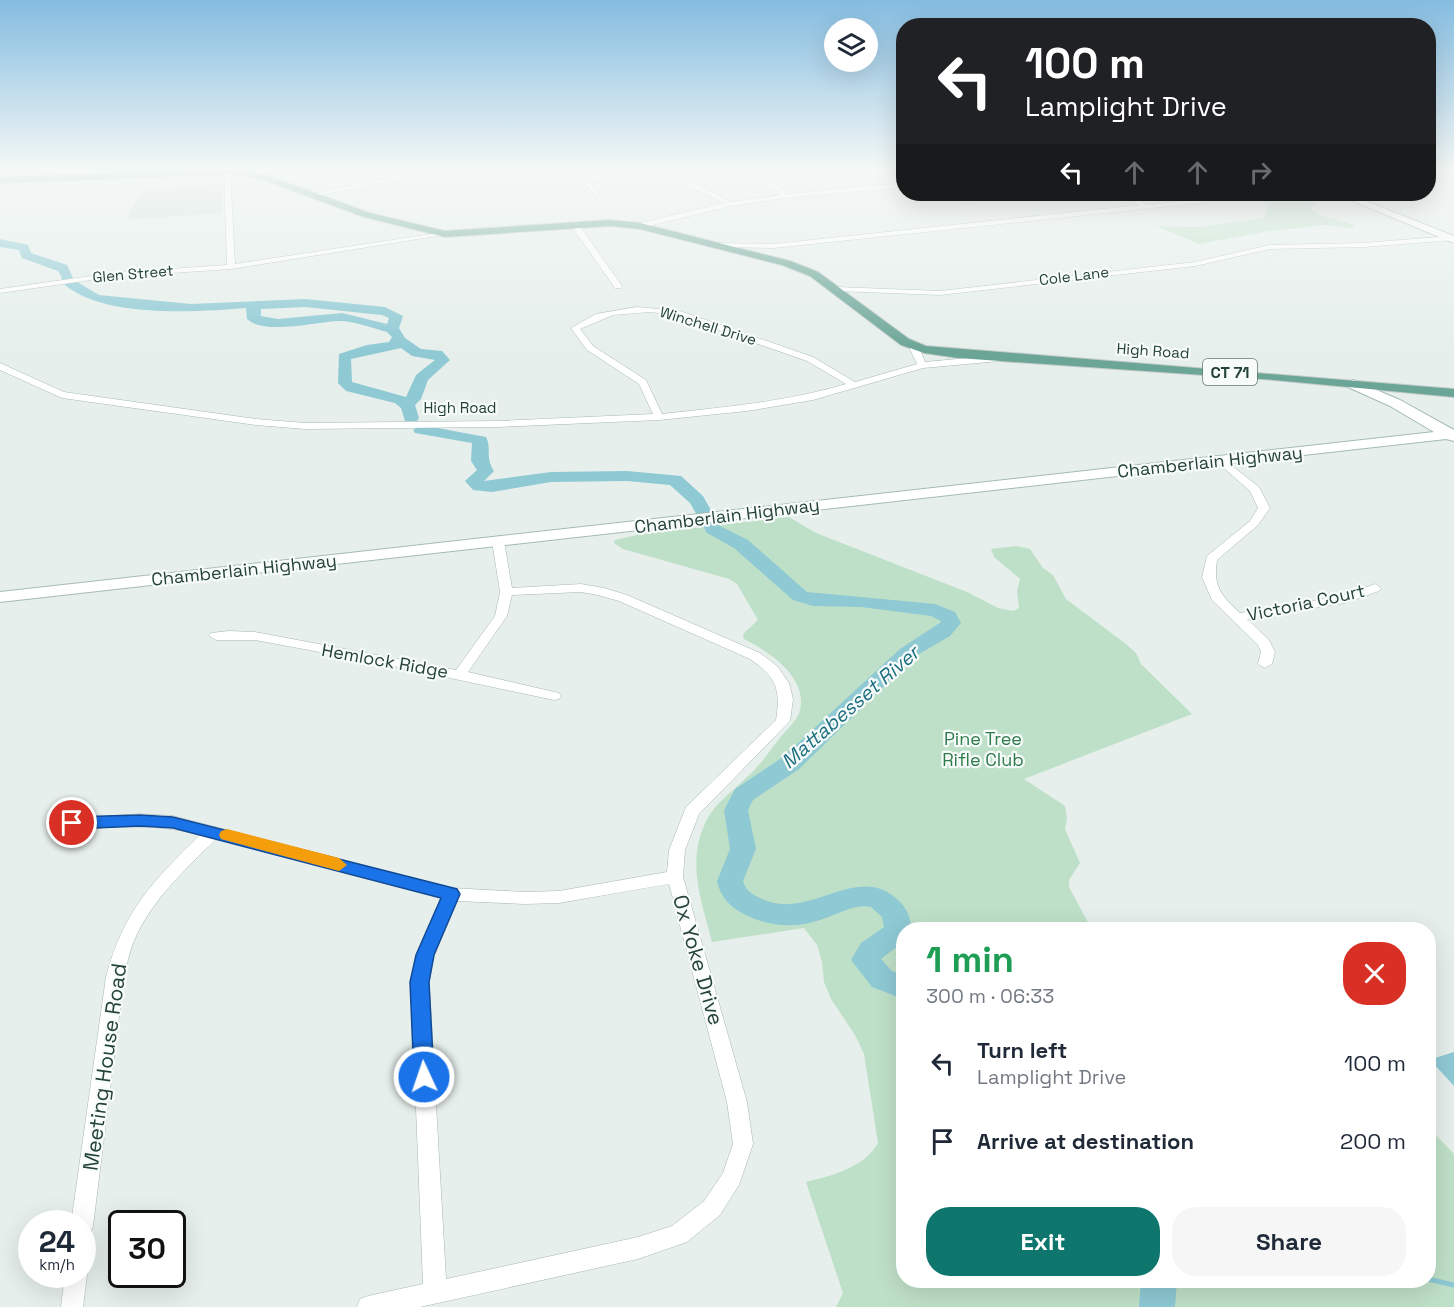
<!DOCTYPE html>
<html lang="en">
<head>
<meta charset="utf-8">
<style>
	body { margin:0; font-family:"Space Grotesk",sans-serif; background:#f6f6f7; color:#1f2937; height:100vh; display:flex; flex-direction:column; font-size:22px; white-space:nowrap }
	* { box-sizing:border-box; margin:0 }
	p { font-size:20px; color:#747a83 }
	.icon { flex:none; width:33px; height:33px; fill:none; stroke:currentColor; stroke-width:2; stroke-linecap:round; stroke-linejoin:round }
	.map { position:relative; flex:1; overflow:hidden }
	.sheet { position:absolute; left:896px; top:922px; width:540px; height:366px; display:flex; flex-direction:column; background:#fff; border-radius:24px; box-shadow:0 6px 24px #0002 }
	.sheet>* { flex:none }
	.guide { position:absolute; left:896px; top:18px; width:540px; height:183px; border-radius:24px; box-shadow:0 6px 24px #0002; background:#202124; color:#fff; overflow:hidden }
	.fabs { position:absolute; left:824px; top:18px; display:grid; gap:12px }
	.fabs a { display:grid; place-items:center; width:54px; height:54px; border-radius:50%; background:#fff; box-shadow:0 6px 24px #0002; font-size:30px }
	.speed { position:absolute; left:18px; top:1210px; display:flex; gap:12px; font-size:30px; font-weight:700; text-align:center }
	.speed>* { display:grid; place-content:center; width:78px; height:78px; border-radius:50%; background:#fff; box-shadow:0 6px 24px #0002; line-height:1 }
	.speed small { font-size:15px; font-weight:400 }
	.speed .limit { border:3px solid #111; border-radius:9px; background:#fff; color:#111 }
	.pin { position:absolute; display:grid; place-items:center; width:51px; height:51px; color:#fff; margin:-26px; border:3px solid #fff; border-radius:50%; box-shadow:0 2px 6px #0007 }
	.me { position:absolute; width:66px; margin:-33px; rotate:357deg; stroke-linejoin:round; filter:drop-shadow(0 0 4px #0008) }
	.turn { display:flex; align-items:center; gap:21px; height:126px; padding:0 30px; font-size:27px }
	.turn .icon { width:78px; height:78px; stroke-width:2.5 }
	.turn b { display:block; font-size:42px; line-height:51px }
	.lanes { display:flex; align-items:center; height:57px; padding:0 30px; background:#0003; justify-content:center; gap:30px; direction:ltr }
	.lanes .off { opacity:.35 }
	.round { display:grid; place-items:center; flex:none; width:63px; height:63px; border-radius:24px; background:#f6f6f7 }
	.summary { display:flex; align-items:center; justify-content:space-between; height:102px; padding:0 30px }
	h1 { font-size:36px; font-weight:700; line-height:45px; color:#1e9e55 }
	.action { display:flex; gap:12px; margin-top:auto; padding:12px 30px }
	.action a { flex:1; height:69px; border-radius:24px; background:#0f766e; color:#fff; font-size:24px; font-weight:700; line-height:69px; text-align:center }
	.action a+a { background:#f6f6f7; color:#1f2937 }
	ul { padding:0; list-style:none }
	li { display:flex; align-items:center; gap:18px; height:78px; padding:0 30px }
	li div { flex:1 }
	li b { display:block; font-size:22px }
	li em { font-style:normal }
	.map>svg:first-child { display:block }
</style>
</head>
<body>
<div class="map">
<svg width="1454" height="1307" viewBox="0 0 1454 1307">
	<rect width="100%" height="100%" fill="#e6efeb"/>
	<path fill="#d4dfda" d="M223,183L222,213L127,220L137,199L146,190Z"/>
	<g fill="#bfe0c8">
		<path d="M1251,194H1297L1316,203L1310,207L1318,215L1355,225L1352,228L1325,225L1269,231L1199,244L1156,226L1199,227L1265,218L1269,204Z"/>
		<path d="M789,517L816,533L967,592L998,608L1014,611L1019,608L1017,591L1020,579L994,557L991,549L1017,546L1030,549L1043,568L1053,575L1066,599L1126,644L1136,653L1141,664L1192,714L1024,779L1065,806L1067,819L1065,829L1080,863L1069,880V887L1092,930H903V1281H1428V1127L1454,1154V1307H836L843,1293L806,1182C831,1176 865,1167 878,1143L864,1054L855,1035L831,999L824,982L822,962L817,945L804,928L712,942C702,903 687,865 704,826C712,805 731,793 746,778C759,767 768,753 779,739C785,731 798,720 800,710C808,677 768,651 744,639L743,634L758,620L737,584L729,579L623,549L614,543L615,540L641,534Z"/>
	</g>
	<path fill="#8ec9d4" d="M1454,1052V1086L1433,1063L1435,1058Z"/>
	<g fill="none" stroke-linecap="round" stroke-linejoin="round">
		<g stroke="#8ec9d4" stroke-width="5">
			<path d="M1428,1279L1454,1285"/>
			<path d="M1302,1281L1307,1284L1314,1281"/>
		</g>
		<g fill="#8ec9d4" fill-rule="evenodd">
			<path d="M0,239L28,245L31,253L67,265L74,280L99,295L191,304L305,299L385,307L403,316L399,328L405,338L421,349L442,351L450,360L428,380L421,399L415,405L419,418L417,421H405L401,408L395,403L346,391L338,383L339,354L367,345L389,342L392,337L387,332C373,328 356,322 341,321C318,321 265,336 247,319L246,308C196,312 107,318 66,286C62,282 62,276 58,271L22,258L19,250L0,247ZM305,307L382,315L389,318L387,324L342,313L278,319L261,316V309ZM401,348L412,356L435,360L416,375L406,397L352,382L351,359Z"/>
			<path d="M421,425L486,437C492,449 485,457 494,471L484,481L551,472L627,471L681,476L703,496L720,526L748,540L807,592L935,604L955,612L961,623L950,636L914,657L799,769L753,800L748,810L756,849L743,881C745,889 751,894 758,897C808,925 857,859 899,901C907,908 911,919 911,930H903V942L881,959L892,971L903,975V999L872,987L851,960L861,943L884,927L882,917L871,907C857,904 845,911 831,916C802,928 775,929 746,915C731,908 720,897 717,881L730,849L724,810L735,789L783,757L900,649L941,622L939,620L931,616L861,607L813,606L793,600L734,548L707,533L690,503L670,485L627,481L551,482L492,492L473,490L465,481L477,470L471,461L472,443L415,433L413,430Z"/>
			<path d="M1141,1281H1177L1175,1307H1139Z"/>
		</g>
		<g stroke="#a8b8b2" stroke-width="1">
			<g id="street">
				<path d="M53,169H59L54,180L51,182L48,180Z"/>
				<path d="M227,169L230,171L235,264L445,232L449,234L231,269L112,277L0,293V289L112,273L227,265L224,171Z"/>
				<path d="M472,169H492L393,180L312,197L309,195L393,176Z"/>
				<path d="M570,169H576L583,176L664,169L732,202L780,195L758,169H764L787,194L903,183V187L785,198L731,206L640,228H637V224L724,203L665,174L587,180L599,194L596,196Z"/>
				<path d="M1023,194H1044L963,203L959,201Z"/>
				<path d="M1119,194H1126L1148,205L1209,198L1212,200L1209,202L774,248L715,247L711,245L715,243L774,244L1139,205Z"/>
				<path d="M571,222H577L622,286L621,288H615L570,224Z"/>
				<path d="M1454,236V240L1363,247L1270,249L1195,266L940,295L837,291L833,289L837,287L940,291L1195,262L1270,245L1363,243Z"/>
				<path d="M637,307L680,311L813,357L855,382L917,364L908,345L913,342L918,345L925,362L1000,355L1005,358L1000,361L923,368L813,400L747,411L659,420L498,427L305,429L256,425L62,398L0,370V363L64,392L256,419L305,423L498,421L653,414L639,384L587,350L571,328L596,314ZM650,312L675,315L807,361L846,384C786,402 724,407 662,414L646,380L593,346L580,329L613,315Z"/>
				<path d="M1222,458L1259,487L1270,508L1258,525L1217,560C1213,587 1221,595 1240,613L1342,596L1375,584L1381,588L1379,591L1345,603L1247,619L1269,640L1275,652L1272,664L1265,668L1258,664L1261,652L1258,645L1212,600L1202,577L1207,556L1250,521L1258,508L1250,491L1218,463V459Z"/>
				<path d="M498,537L504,541L512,588L581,584L604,588L627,595L760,653L777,666L789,683L793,699L790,721L699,814L685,850L683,877L747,1102L753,1144L739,1185L720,1215L687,1242L638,1259L420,1307H357L360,1299L368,1296L423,1284L411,982L416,955L441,898L216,839C186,869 151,900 134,941C129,952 127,965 124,977L93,1226L90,1233L82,1236V1224H71L106,977C123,911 153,881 200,835C156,823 117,827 72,829L66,827L64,823L66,819L140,814L173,816L451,888L525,892L559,891L667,872L669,850L686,807L776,720C781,688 776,677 750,659L619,601L598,595L581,592L512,595L507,616L468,672L559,693L561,696L559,699L554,700L379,663L255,640H216L209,636L211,633L229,631L255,632L456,670L495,616L500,592L492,541ZM669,884L727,1102L733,1144L723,1173L704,1201L672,1226L638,1237L446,1279L429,982L434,955L457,901L525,904L559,903Z"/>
				<path d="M82,1266L87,1275L83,1307H61L65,1275H82Z"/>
			</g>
		</g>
		<g stroke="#a4bbb3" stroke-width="2">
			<g id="secondary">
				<path d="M1336,194H1348L1454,236V243Z"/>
				<path d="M1353,380L1400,400L1454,430V441L1446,439L0,602V592L1434,432L1390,406L1348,387L1347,384Z"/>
			</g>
		</g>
		<g stroke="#c2cac8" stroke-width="2">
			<path id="primary" d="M233,169L266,175L370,213L445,231L610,220L640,223L790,261L818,272L909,339L926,346L1454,389V397L1274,380L958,358L924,353L901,345L810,276L782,265L640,229L610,226L445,237L364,217L261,179L232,174L0,183V177Z"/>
		</g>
		<use href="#street" fill="#fff" fill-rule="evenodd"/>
		<use href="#secondary" fill="#fff" fill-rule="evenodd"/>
		<use href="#primary" fill="#6aa596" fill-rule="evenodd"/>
	</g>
	<linearGradient id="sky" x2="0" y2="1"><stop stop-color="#84bce0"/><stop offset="0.48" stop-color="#f4f8f6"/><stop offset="1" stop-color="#f4f8f6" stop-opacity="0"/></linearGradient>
	<rect width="1454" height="352" fill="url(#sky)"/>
	<path fill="#1a73e8" stroke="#114b97" stroke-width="1.5" d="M140,815L173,817L457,889L460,894L434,955L429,982L434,1077L431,1084L424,1086L417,1084L414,1077L410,982L416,955L441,898L173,828L140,826L72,829L64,823L72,817Z"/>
	<path fill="#f59e0b" d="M227,829L339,858L347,865L339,871L221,839L219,835L221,831Z"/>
	<g text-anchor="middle" stroke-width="4.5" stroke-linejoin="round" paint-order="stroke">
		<g font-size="15" fill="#24423a" stroke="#f7fbf9">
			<text transform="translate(133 274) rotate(-5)" y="5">Glen Street</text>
			<text transform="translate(1074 276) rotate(-7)" y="5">Cole Lane</text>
			<text transform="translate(708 326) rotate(17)" y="5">Winchell Drive</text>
			<text transform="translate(1153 351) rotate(4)" y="5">High Road</text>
			<text x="460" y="413">High Road</text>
		</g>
		<rect fill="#f7fbf9" stroke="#637a73" stroke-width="1.5" x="1203" y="359" width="54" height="26" rx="4.5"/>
		<g font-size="16" font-weight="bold" fill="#24423a">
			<text x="1230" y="378">CT 71</text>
		</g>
		<g font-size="18" fill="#24423a" stroke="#f7fbf9">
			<text transform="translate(1210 462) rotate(-6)" y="6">Chamberlain Highway</text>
			<text transform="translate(727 516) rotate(-7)" y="6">Chamberlain Highway</text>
			<text transform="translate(244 570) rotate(-6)" y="6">Chamberlain Highway</text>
			<text transform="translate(1306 603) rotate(-12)" y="6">Victoria Court</text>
			<text transform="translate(385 661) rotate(10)" y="6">Hemlock Ridge</text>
		</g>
		<g font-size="18" fill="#2d7a4b" stroke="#f7fbf9">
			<text x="983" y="745">Pine Tree<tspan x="983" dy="21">Rifle Club</tspan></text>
		</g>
		<g font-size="20" font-style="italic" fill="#1c6f80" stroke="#f7fbf9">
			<text transform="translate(850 707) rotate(-41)" y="7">Mattabesset River</text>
		</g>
		<g font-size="21" fill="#24423a" stroke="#f7fbf9">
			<text transform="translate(698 960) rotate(74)" y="7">Ox Yoke Drive</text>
			<text transform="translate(105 1067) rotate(-82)" y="7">Meeting House Road</text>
		</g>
	</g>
</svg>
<div class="fabs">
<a><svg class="icon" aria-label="layers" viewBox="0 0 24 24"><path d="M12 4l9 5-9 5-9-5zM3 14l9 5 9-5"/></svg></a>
</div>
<div class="speed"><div>24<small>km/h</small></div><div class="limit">30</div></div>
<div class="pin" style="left:72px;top:823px;background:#d93025"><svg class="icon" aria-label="arrive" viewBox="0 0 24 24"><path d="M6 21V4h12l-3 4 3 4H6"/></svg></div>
<svg class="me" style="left:424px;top:1077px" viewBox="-20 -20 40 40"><circle r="17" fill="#1a73e8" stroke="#fff" stroke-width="3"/><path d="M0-11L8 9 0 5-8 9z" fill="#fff"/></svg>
<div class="guide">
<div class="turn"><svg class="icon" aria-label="left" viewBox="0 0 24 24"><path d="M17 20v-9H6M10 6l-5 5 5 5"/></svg><div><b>100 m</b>Lamplight Drive</div></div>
<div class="lanes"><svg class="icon" aria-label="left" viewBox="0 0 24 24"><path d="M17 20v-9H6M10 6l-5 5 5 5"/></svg><svg class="icon off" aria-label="ahead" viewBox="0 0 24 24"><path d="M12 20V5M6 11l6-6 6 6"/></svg><svg class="icon off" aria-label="ahead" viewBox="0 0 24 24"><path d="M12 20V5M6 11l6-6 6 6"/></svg><svg class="icon off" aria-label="right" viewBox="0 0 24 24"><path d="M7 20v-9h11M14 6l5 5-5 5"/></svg></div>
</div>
<section class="sheet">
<div class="summary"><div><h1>1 min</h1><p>300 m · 06:33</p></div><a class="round" style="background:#d93025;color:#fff"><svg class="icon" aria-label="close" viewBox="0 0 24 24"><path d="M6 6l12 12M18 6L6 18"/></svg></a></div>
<ul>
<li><svg class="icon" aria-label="left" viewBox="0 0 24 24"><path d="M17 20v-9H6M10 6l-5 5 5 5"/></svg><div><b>Turn left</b><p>Lamplight Drive</p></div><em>100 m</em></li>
<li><svg class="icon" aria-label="arrive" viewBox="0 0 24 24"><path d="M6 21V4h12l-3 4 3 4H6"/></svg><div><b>Arrive at destination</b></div><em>200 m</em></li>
</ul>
<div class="action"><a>Exit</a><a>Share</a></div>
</section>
</div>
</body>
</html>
